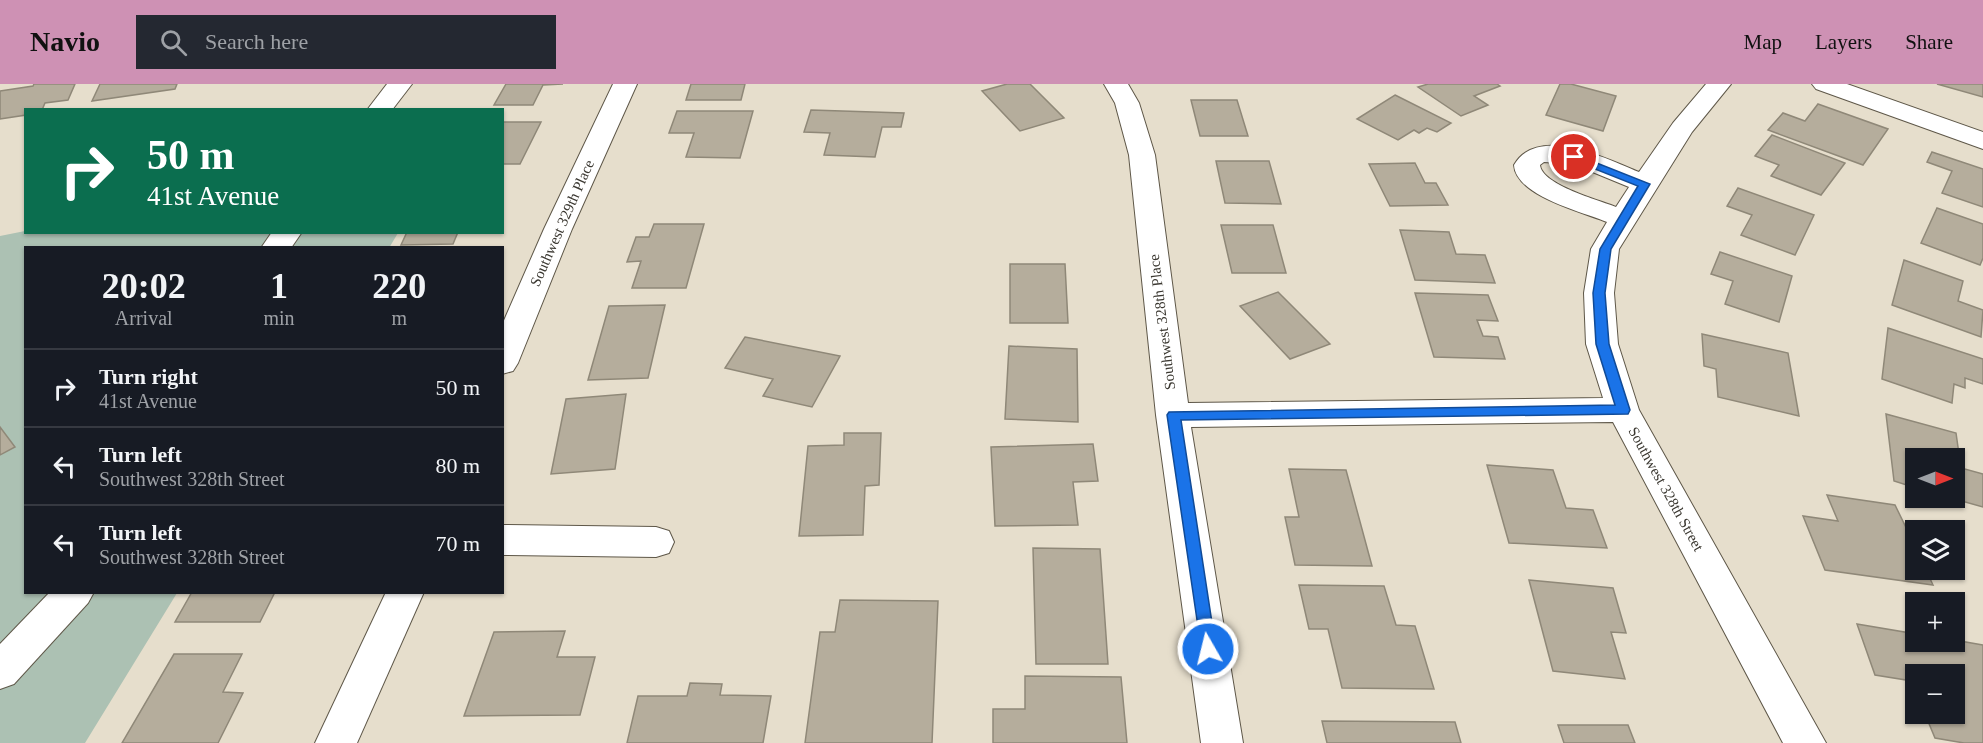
<!DOCTYPE html>
<html lang="en">
<head>
<meta charset="utf-8">
<style>
	body { margin:0; font-family:"Times New Roman",serif; background:#242831; color:#f1f3f6; height:100vh; display:flex; flex-direction:column; font-size:22px; white-space:nowrap }
	* { box-sizing:border-box; margin:0 }
	p { font-size:20px; color:#9ea1a6 }
	.icon { flex:none; width:33px; height:33px; fill:none; stroke:currentColor; stroke-width:2; stroke-linecap:round; stroke-linejoin:round }
	.map { position:relative; flex:1; overflow:hidden }
	.drawer { position:absolute; left:24px; top:162px; width:480px; height:348px; display:flex; flex-direction:column; background:#171b24; border-radius:0px; box-shadow:0 2px 4px #0004 }
	.drawer>* { flex:none }
	.guide { position:absolute; left:24px; top:24px; width:480px; height:126px; border-radius:0px; box-shadow:0 2px 4px #0004; background:#0b6e4f; color:#fff; overflow:hidden }
	.needle { width:39px; rotate:90deg }
	.fabs { position:absolute; left:1905px; top:364px; display:grid; gap:12px }
	.fabs a { display:grid; place-items:center; width:60px; height:60px; border-radius:0px; background:#171b24; box-shadow:0 2px 4px #0004; font-size:30px }
	.pin { position:absolute; display:grid; place-items:center; width:51px; height:51px; color:#fff; margin:-26px; border:3px solid #fff; border-radius:50%; box-shadow:0 2px 6px #0007 }
	.me { position:absolute; width:66px; margin:-33px; rotate:352deg; stroke-linejoin:round; filter:drop-shadow(0 0 4px #0008) }
	.turn { display:flex; align-items:center; gap:21px; height:126px; padding:0 24px; font-size:27px }
	.turn .icon { width:78px; height:78px; stroke-width:2.5 }
	.turn b { display:block; font-size:42px; line-height:51px }
	.eta { display:flex; justify-content:space-evenly; align-items:center; height:102px; text-align:center }
	.eta b { font-size:36px; font-weight:700; line-height:42px }
	ul { padding:0; list-style:none }
	li { display:flex; align-items:center; gap:18px; height:78px; padding:0 24px; border-top:2px solid #363941 }
	li div { flex:1 }
	li b { display:block; font-size:22px }
	li em { font-style:normal }
	header { display:flex; align-items:center; gap:36px; box-sizing:border-box; height:84px; padding:0 30px; background:#ce91b4; color:#111 }
	header strong { font-size:28px }
	nav { display:flex; gap:33px; margin-inline-start:auto; font-size:21px }
	.search { width:420px; height:54px; background:#242831; display:flex; align-items:center; gap:15px; box-sizing:border-box; padding:0 21px; border-radius:0px; color:#9ea1a6; font-size:22px }
	.map>svg:first-child { display:block }
</style>
</head>
<body>
<header>
<strong>Navio</strong>
<div class="search"><svg class="icon" aria-label="search" viewBox="0 0 24 24"><circle cx="10" cy="10" r="6"/><path d="M15 15l6 6"/></svg>Search here</div>
<nav><a>Map</a><a>Layers</a><a>Share</a></nav>
</header>
<div class="map">
<svg width="1983" height="659" viewBox="0 0 1983 659">
	<rect width="100%" height="100%" fill="#e6decc"/>
	<path fill="#acc1b3" d="M25,147L398,149L389,164H26V508L177,509L85,659H0V152Z"/>
	<g fill="#b5ad9c" stroke="#8f8878" stroke-width="1.5">
		<path d="M34,0H75L68,16L45,19L42,26H26V31L0,35V7L33,2Z"/>
		<path d="M100,0H177L175,5L92,17Z"/>
		<path d="M506,0H563L543,1L533,21H494Z"/>
		<path d="M691,0H745L741,16H686Z"/>
		<path d="M1007,0H1030L1064,34L1020,47L982,7Z"/>
		<path d="M1428,0H1497L1500,2L1474,12L1488,21L1461,32L1418,3Z"/>
		<path d="M1560,0H1571L1616,12L1603,47L1546,31Z"/>
		<path d="M1937,0H1983V13Z"/>
		<path d="M1395,11L1451,39L1437,48L1427,44L1419,49L1414,46L1398,56L1357,35Z"/>
		<path d="M1191,16H1237L1248,52H1200Z"/>
		<path d="M1818,20L1888,45L1863,81L1768,46L1783,29L1805,37Z"/>
		<path d="M811,26L904,29L901,43H882L875,73L824,71L830,49L804,48Z"/>
		<path d="M677,27H753L740,74L686,73L694,49H669Z"/>
		<path d="M502,38H541L520,80H502Z"/>
		<path d="M1772,51L1845,79L1821,111L1771,92L1779,81L1755,72Z"/>
		<path d="M1932,68L1983,85V123L1942,109L1952,87L1927,78Z"/>
		<path d="M1216,77H1269L1281,120L1225,119Z"/>
		<path d="M1415,79L1425,99H1436L1448,121L1390,122L1369,80Z"/>
		<path d="M1738,104L1814,131L1795,171L1741,151L1752,131L1727,122Z"/>
		<path d="M1937,124L1983,140V174L1980,181L1921,159Z"/>
		<path d="M654,140H704L686,204H632L641,177L627,178L636,153H649Z"/>
		<path d="M1221,141H1273L1286,189H1232Z"/>
		<path d="M1400,146L1449,148L1456,170L1485,171L1495,199L1415,196Z"/>
		<path d="M407,148H458L453,160L401,161Z"/>
		<path d="M1720,168L1792,192L1779,238L1725,220L1733,197L1711,190Z"/>
		<path d="M1904,176L1963,197L1958,217L1983,226L1981,253L1892,221Z"/>
		<path d="M1010,180H1065L1068,239H1010Z"/>
		<path d="M1278,208L1330,260L1290,275L1240,222Z"/>
		<path d="M1415,209L1488,211L1498,237L1477,236L1483,252L1498,253L1505,275L1434,273Z"/>
		<path d="M665,221L648,294L588,296L609,222Z"/>
		<path d="M1888,244L1983,275V300L1965,294V304L1954,300L1952,319L1882,295Z"/>
		<path d="M1702,250L1788,269L1799,332L1718,313L1716,285L1704,282Z"/>
		<path d="M745,253L840,272L812,323L763,312L773,295L725,284Z"/>
		<path d="M1009,262L1077,265L1078,338L1005,335Z"/>
		<path d="M626,310L615,385L551,390L566,315Z"/>
		<path d="M1886,330L1956,349L1961,384L1983,390V423L1951,414H1954V375H1916V404L1894,397Z"/>
		<path d="M0,343L15,363L0,371Z"/>
		<path d="M844,349H881L879,401L865,402L863,451L799,452L808,362L844,361Z"/>
		<path d="M1093,360L1098,397L1073,398L1078,441L995,442L991,363Z"/>
		<path d="M1487,381L1553,386L1566,424L1593,426L1607,464L1509,459Z"/>
		<path d="M1289,385L1346,386L1372,482L1295,481L1285,433H1299Z"/>
		<path d="M1827,411L1895,421L1916,464V486H1926L1933,501L1825,486L1803,432L1838,437Z"/>
		<path d="M1033,464L1100,465L1108,580H1036Z"/>
		<path d="M1529,496L1613,504L1626,549L1611,548L1625,595L1553,587Z"/>
		<path d="M1299,501L1384,502L1396,541L1415,542L1434,605L1342,604L1328,545H1309Z"/>
		<path d="M192,508H275L260,538H175Z"/>
		<path d="M840,516L938,517L932,659H805L820,548H835Z"/>
		<path d="M1857,540L1916,550V558H1954V556L1983,561V659H1964L1935,654L1925,630H1954V591H1916V606L1912,597L1875,591Z"/>
		<path d="M565,547L557,573H595L580,631L464,632L494,548Z"/>
		<path d="M174,570H242L223,608L243,609L218,659H122Z"/>
		<path d="M1025,592L1121,593L1127,659H993V625H1025Z"/>
		<path d="M690,599L722,600L720,611L771,612L763,659H627L638,612H687Z"/>
		<path d="M1322,637L1455,638L1461,659H1327Z"/>
		<path d="M1558,641H1628L1635,659H1564Z"/>
	</g>
	<g fill="none" stroke-linecap="round" stroke-linejoin="round">
		<g stroke="#5e5748" stroke-width="2">
			<g id="street">
				<path d="M387,0H412L392,26H367Z"/>
				<path d="M613,0H637L572,145L518,279L513,287L502,290V241L544,145Z"/>
				<path d="M1104,0H1128L1139,19L1155,71L1188,319L1603,314L1586,260L1584,209L1591,165L1607,138C1582,128 1516,112 1514,81C1537,40 1608,75 1639,88L1673,39L1706,0H1731L1692,48L1619,165L1614,209L1618,260L1639,326L1826,659H1783L1613,338L1191,343L1243,659H1201L1156,331L1129,71L1115,19ZM1544,78L1573,80L1629,103L1616,123C1599,116 1542,101 1540,81Z"/>
				<path d="M1812,0H1847L1983,48V65L1816,5Z"/>
				<path d="M272,148H302L291,164H261Z"/>
				<path d="M502,441L656,443L669,447L674,458L669,469L656,473L502,471Z"/>
				<path d="M50,508H94L88,519L14,600L0,605V560Z"/>
				<path d="M386,508H424L357,659H315Z"/>
			</g>
		</g>
		<use href="#street" fill="#fff" fill-rule="evenodd"/>
	</g>
	<path fill="#1a73e8" stroke="#114b97" stroke-width="1.5" d="M1574,70L1650,100L1611,165L1605,209L1609,260L1630,326L1628,330L1181,336L1216,565L1214,570L1208,573L1202,570L1167,331L1169,328L1615,321L1596,260L1593,209L1600,165L1638,102L1570,75V71Z"/>
	<g text-anchor="middle" stroke-width="5" stroke-linejoin="round" paint-order="stroke">
		<g font-size="15" fill="#3b3831" stroke="#fff">
			<text transform="translate(562 139) rotate(-66)" y="5">Southwest 329th Place</text>
			<text transform="translate(1162 238) rotate(-97)" y="5">Southwest 328th Place</text>
			<text transform="translate(1666 405) rotate(61)" y="5">Southwest 328th Street</text>
		</g>
	</g>
</svg>
<div class="fabs">
<a><svg class="needle" viewBox="-14 -14 28 28"><path d="M0-13l5 13h-10z" fill="#e53935"/><path d="M0 13l5-13h-10z" fill="#9ea1a6"/></svg></a>
<a><svg class="icon" aria-label="layers" viewBox="0 0 24 24"><path d="M12 4l9 5-9 5-9-5zM3 14l9 5 9-5"/></svg></a>
<a>+</a>
<a>−</a>
</div>
<div class="pin" style="left:1574px;top:73px;background:#d93025"><svg class="icon" aria-label="arrive" viewBox="0 0 24 24"><path d="M6 21V4h12l-3 4 3 4H6"/></svg></div>
<svg class="me" style="left:1208px;top:565px" viewBox="-20 -20 40 40"><circle r="17" fill="#1a73e8" stroke="#fff" stroke-width="3"/><path d="M0-11L8 9 0 5-8 9z" fill="#fff"/></svg>
<div class="guide">
<div class="turn"><svg class="icon" aria-label="right" viewBox="0 0 24 24"><path d="M7 20v-9h11M14 6l5 5-5 5"/></svg><div><b>50 m</b>41st Avenue</div></div>
</div>
<section class="drawer">
<div class="eta">
<div><b>20:02</b><p>Arrival</p></div>
<div><b>1</b><p>min</p></div>
<div><b>220</b><p>m</p></div>
</div>
<ul>
<li><svg class="icon" aria-label="right" viewBox="0 0 24 24"><path d="M7 20v-9h11M14 6l5 5-5 5"/></svg><div><b>Turn right</b><p>41st Avenue</p></div><em>50 m</em></li>
<li><svg class="icon" aria-label="left" viewBox="0 0 24 24"><path d="M17 20v-9H6M10 6l-5 5 5 5"/></svg><div><b>Turn left</b><p>Southwest 328th Street</p></div><em>80 m</em></li>
<li><svg class="icon" aria-label="left" viewBox="0 0 24 24"><path d="M17 20v-9H6M10 6l-5 5 5 5"/></svg><div><b>Turn left</b><p>Southwest 328th Street</p></div><em>70 m</em></li>
</ul>
</section>
</div>
</body>
</html>
